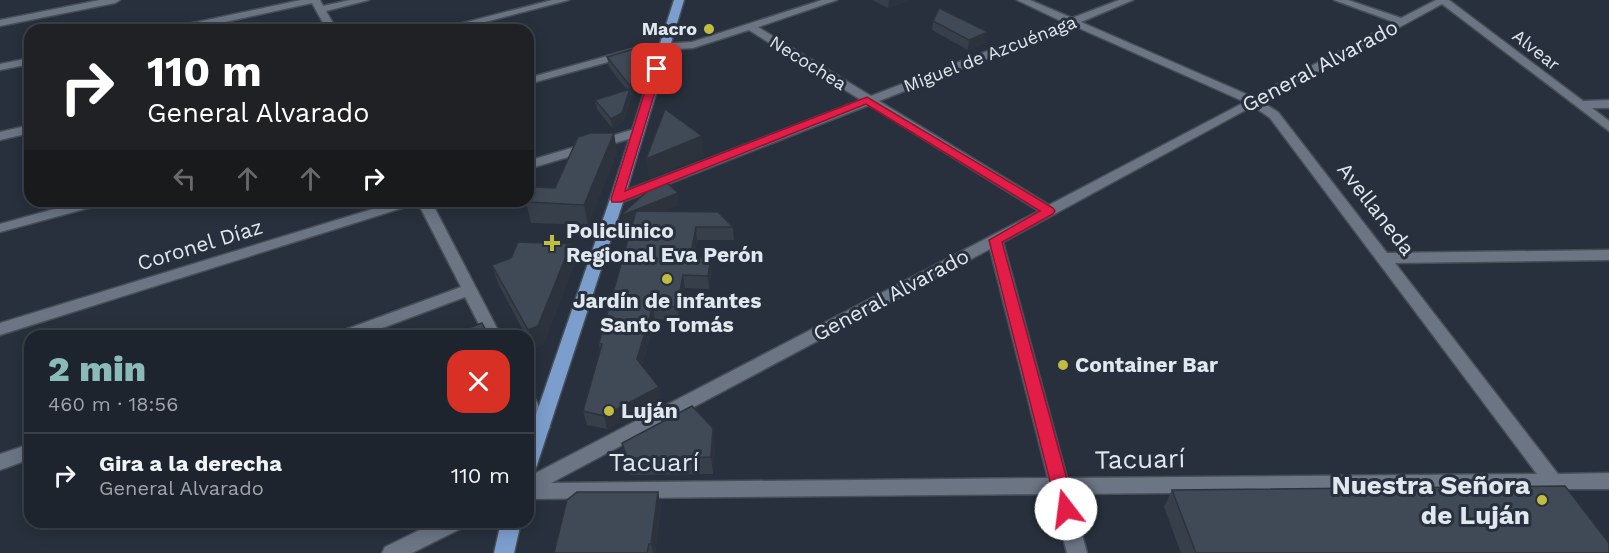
<!DOCTYPE html>
<html lang="es">
<head>
<meta charset="utf-8">
<style>
	body { margin:0; font-family:"Work Sans",sans-serif; background:#2a3039; color:#f1f3f6; height:100vh; display:flex; flex-direction:column; font-size:22px; white-space:nowrap }
	* { box-sizing:border-box; margin:0 }
	p { font-size:20px; color:#a0a4aa }
	.icon { flex:none; width:33px; height:33px; fill:none; stroke:currentColor; stroke-width:2; stroke-linecap:round; stroke-linejoin:round }
	.map { position:relative; flex:1; overflow:hidden }
	.details { position:absolute; left:24px; top:330px; width:510px; height:198px; display:flex; flex-direction:column; background:#1d242d; border-radius:18px; box-shadow:0 3px 15px #0003,0 0 0 2px #3b4149 }
	.details>* { flex:none }
	.top-card { position:absolute; left:24px; top:24px; width:510px; height:183px; border-radius:18px; box-shadow:0 3px 15px #0003,0 0 0 2px #3b4149; background:#202124; color:#fff; overflow:hidden }
	.pin { position:absolute; display:grid; place-items:center; width:51px; height:51px; color:#fff; margin:-26px; border-radius:12px; box-shadow:0 3px 9px #0006 }
	.me { position:absolute; width:66px; margin:-33px; rotate:345deg; stroke-linejoin:round; filter:drop-shadow(0 0 4px #0008) }
	.turn { display:flex; align-items:center; gap:21px; height:126px; padding:0 24px; font-size:27px }
	.turn .icon { width:78px; height:78px; stroke-width:2.5 }
	.turn b { display:block; font-size:42px; line-height:51px }
	.lanes { display:flex; align-items:center; height:57px; padding:0 24px; background:#0003; justify-content:center; gap:30px; direction:ltr }
	.lanes .off { opacity:.35 }
	.round { display:grid; place-items:center; flex:none; width:63px; height:63px; border-radius:18px; background:#2a3039 }
	.overview { display:flex; align-items:center; justify-content:space-between; height:102px; padding:0 24px }
	h1 { font-size:36px; font-weight:800; line-height:45px; color:#8bbbb9 }
	ul { padding:0; list-style:none }
	li { display:flex; align-items:center; gap:18px; height:84px; padding:0 24px; border-top:2px solid #3b4149 }
	li div { flex:1 }
	li b { display:block; font-size:22px }
	li em { font-style:normal }
	.map>svg:first-child { display:block }
</style>
</head>
<body>
<div class="map">
<svg width="1609" height="553" viewBox="0 0 1609 553">
	<rect width="100%" height="100%" fill="#27303c"/>
	<g fill="none" stroke-linecap="round" stroke-linejoin="round">
		<g stroke="#464e58" stroke-width="3">
			<g id="minor">
				<path d="M100,0H120L115,3L0,26V20Z"/>
				<path d="M301,0H320L323,6L350,0H369L326,11L337,30H327L312,3L188,30H169L174,27Z"/>
				<path d="M552,0H569L454,30H436Z"/>
				<path d="M822,0H837L758,27L871,96L1063,22L1017,0H1030L1072,18L1119,0H1133L1081,22L1253,97L1394,22L1334,0H1348L1401,18L1436,0H1449L1583,101L1609,100V108H1592L1609,121V131L1442,4L1262,102L1278,112L1387,253L1609,250V260L1395,263L1558,474L1609,473V489H1565L1557,494L1549,489L1071,494L1087,553H1067L1052,494L528,499V477L1039,211L869,105L622,202H612L610,199L612,196L861,100L749,30L693,48L648,51L528,84V78L647,45L692,42ZM1072,25L1245,102L1049,205L879,101ZM1253,106L1270,118L1537,474L1067,478L1003,242ZM990,249L1048,478L551,483Z"/>
				<path d="M30,58V64L0,70V64Z"/>
				<path d="M30,125V133L0,140V132Z"/>
				<path d="M638,128L644,132L642,135L528,169V161Z"/>
				<path d="M83,201H105L103,204L0,232V224Z"/>
				<path d="M399,201H431L501,336H485L465,297L361,336H337L339,332L461,287L418,203L0,335V323Z"/>
				<path d="M528,395L534,397L550,427L547,432L541,434L535,432C528,419 528,410 528,395Z"/>
				<path d="M30,444V459L0,470V454Z"/>
				<path d="M436,522H465L462,528L412,553H382L385,547Z"/>
			</g>
		</g>
		<g stroke="#464e58" stroke-width="3">
			<g id="major">
				<path d="M674,0H684L624,199L537,465L535,470L528,473V438L610,199Z"/>
				<path d="M501,522H521L514,553H494Z"/>
			</g>
		</g>
		<use href="#minor" fill="#6b7583" fill-rule="evenodd"/>
		<use href="#major" fill="#7c9ecd" fill-rule="evenodd"/>
	</g>
	<g fill="#373f4a">
		<path d="M872,0H911L888,8Z"/>
		<path d="M933,21L986,42L968,50L932,30Z"/>
		<path d="M644,46L646,56L632,96L631,95V98L623,122L612,128L597,109L595,100L627,90L609,67L607,57Z"/>
		<path d="M617,152L588,225L531,223L526,202L555,188Z"/>
		<path d="M679,205L663,211L733,227L734,240H697L694,257L712,270L709,289L685,288L679,320L655,319L642,365L659,387L661,400L607,429L587,425L583,411L600,351L599,343L632,224L625,227L622,214Z"/>
		<path d="M571,244L575,262L543,345L534,349L528,339V336H526L498,283L492,265Z"/>
		<path d="M622,443L715,445L713,474L630,475Z"/>
		<path d="M1172,490L1609,553H1181L1164,507Z"/>
		<path d="M658,492L661,508L655,553H554Z"/>
	</g>
	<g fill="#2d333c">
		<path d="M889,0H911L888,8Z"/>
		<path d="M988,32L986,42L968,50L969,40Z"/>
		<path d="M644,46L646,56L632,96L630,86Z"/>
		<path d="M630,89L631,98L623,122L612,128L611,119Z"/>
		<path d="M614,133L617,152L588,225L584,205Z"/>
		<path d="M702,136L704,156L649,179L646,159Z"/>
		<path d="M678,193L679,205L625,227L623,215Z"/>
		<path d="M696,227L697,240L691,270L690,257Z"/>
		<path d="M571,244L575,262L543,345L534,349L528,330Z"/>
		<path d="M711,257L712,270L709,289L708,276Z"/>
		<path d="M683,275L685,288L679,320L677,307Z"/>
		<path d="M653,306L655,319L640,372L637,359Z"/>
		<path d="M659,387L661,400L607,429L604,416Z"/>
		<path d="M713,428L715,445L713,474L711,457Z"/>
		<path d="M658,492L661,508L655,553H653L651,544Z"/>
	</g>
	<g fill="#404956" stroke="#2d333c" stroke-width="1.5">
		<path d="M939,8L988,32L969,40L933,21Z"/>
		<path d="M644,46L630,86L607,57Z"/>
		<path d="M630,89L622,113L611,119L595,100Z"/>
		<path d="M665,109L702,136L646,159Z"/>
		<path d="M591,133H614L584,205L526,202L528,201V198L534,187L555,188L578,137Z"/>
		<path d="M665,181L678,193L623,215L622,214L653,186Z"/>
		<path d="M636,211L718,212L733,227H696L690,257H711L708,276L683,275L677,307L653,306L637,359L659,387L604,416L583,411L602,344L599,343Z"/>
		<path d="M518,242L571,244L538,326L528,330L492,265L511,258Z"/>
		<path d="M482,323L489,336H448Z"/>
		<path d="M692,406L713,428L711,457L627,458L622,443Z"/>
		<path d="M1565,486L1609,543V553H1196L1172,490Z"/>
		<path d="M577,492H658L651,544H649L647,553H554L567,500Z"/>
	</g>
	<path fill="#e11d48" stroke="#92132f" stroke-width="1.5" d="M657,66L662,69L625,191L867,97L1053,208L1055,211L1053,214L1002,242L1075,509L1072,514L1066,516L1059,514L1057,509L989,240L1040,211L866,104L621,202H612L611,199L652,69Z"/>
	<g fill="#c1bd40" stroke="#27303c" stroke-width="2">
		<circle cx="709" cy="29" r="6"/>
		<path d="M549 234h6v6h6v6h-6v6h-6v-6h-6v-6h6z"/>
		<circle cx="667" cy="279" r="6"/>
		<circle cx="1063" cy="365" r="6"/>
		<circle cx="609" cy="411" r="6"/>
		<circle cx="1542" cy="500" r="6"/>
	</g>
	<g text-anchor="middle" stroke-width="6" stroke-linejoin="round" paint-order="stroke">
		<g font-size="18" font-weight="bold" fill="#e1e7ef" stroke="#27303c" text-anchor="end">
			<text x="697" y="35">Macro</text>
		</g>
		<g font-size="18" fill="#e1e7ef" stroke="#27303c">
			<text transform="translate(1536 50) rotate(38)" y="6">Alvear</text>
			<text transform="translate(990 54) rotate(-21)" y="6">Miguel de Azcuénaga</text>
			<text transform="translate(808 63) rotate(32)" y="6">Necochea</text>
		</g>
		<g font-size="21" fill="#e1e7ef" stroke="#27303c">
			<text transform="translate(1320 66) rotate(-28)" y="7">General Alvarado</text>
			<text transform="translate(1376 209) rotate(52)" y="7">Avellaneda</text>
			<text transform="translate(200 245) rotate(-17)" y="7">Coronel Díaz</text>
			<text transform="translate(891 295) rotate(-28)" y="7">General Alvarado</text>
		</g>
		<g font-size="21" font-weight="bold" fill="#e1e7ef" stroke="#27303c" text-anchor="start">
			<text x="566" y="238">Policlinico<tspan x="566" dy="24">Regional Eva Perón</tspan></text>
			<text x="667" y="308" text-anchor="middle">Jardín de infantes<tspan x="667" dy="24">Santo Tomás</tspan></text>
			<text x="1075" y="372">Container Bar</text>
			<text x="621" y="418">Luján</text>
		</g>
		<g font-size="26" fill="#e1e7ef" stroke="#27303c">
			<text transform="translate(1140 459) rotate(-1)" y="9">Tacuarí</text>
			<text x="654" y="471">Tacuarí</text>
		</g>
		<g font-size="26" font-weight="bold" fill="#e1e7ef" stroke="#27303c" text-anchor="end">
			<text x="1530" y="494">Nuestra Señora<tspan x="1530" dy="30">de Luján</tspan></text>
		</g>
	</g>
</svg>
<div class="pin" style="left:657px;top:69px;background:#d93025"><svg class="icon" aria-label="arrive" viewBox="0 0 24 24"><path d="M6 21V4h12l-3 4 3 4H6"/></svg></div>
<svg class="me" style="left:1066px;top:509px" viewBox="-20 -20 40 40"><circle r="19" fill="#fff"/><path d="M0-13L10 11 0 6-10 11z" fill="#e11d48"/></svg>
<div class="top-card">
<div class="turn"><svg class="icon" aria-label="right" viewBox="0 0 24 24"><path d="M7 20v-9h11M14 6l5 5-5 5"/></svg><div><b>110 m</b>General Alvarado</div></div>
<div class="lanes"><svg class="icon off" aria-label="left" viewBox="0 0 24 24"><path d="M17 20v-9H6M10 6l-5 5 5 5"/></svg><svg class="icon off" aria-label="ahead" viewBox="0 0 24 24"><path d="M12 20V5M6 11l6-6 6 6"/></svg><svg class="icon off" aria-label="ahead" viewBox="0 0 24 24"><path d="M12 20V5M6 11l6-6 6 6"/></svg><svg class="icon" aria-label="right" viewBox="0 0 24 24"><path d="M7 20v-9h11M14 6l5 5-5 5"/></svg></div>
</div>
<section class="details">
<div class="overview"><div><h1>2 min</h1><p>460 m · 18:56</p></div><a class="round" style="background:#d93025;color:#fff"><svg class="icon" aria-label="close" viewBox="0 0 24 24"><path d="M6 6l12 12M18 6L6 18"/></svg></a></div>
<ul>
<li><svg class="icon" aria-label="right" viewBox="0 0 24 24"><path d="M7 20v-9h11M14 6l5 5-5 5"/></svg><div><b>Gira a la derecha</b><p>General Alvarado</p></div><em>110 m</em></li>
</ul>
</section>
</div>
</body>
</html>
